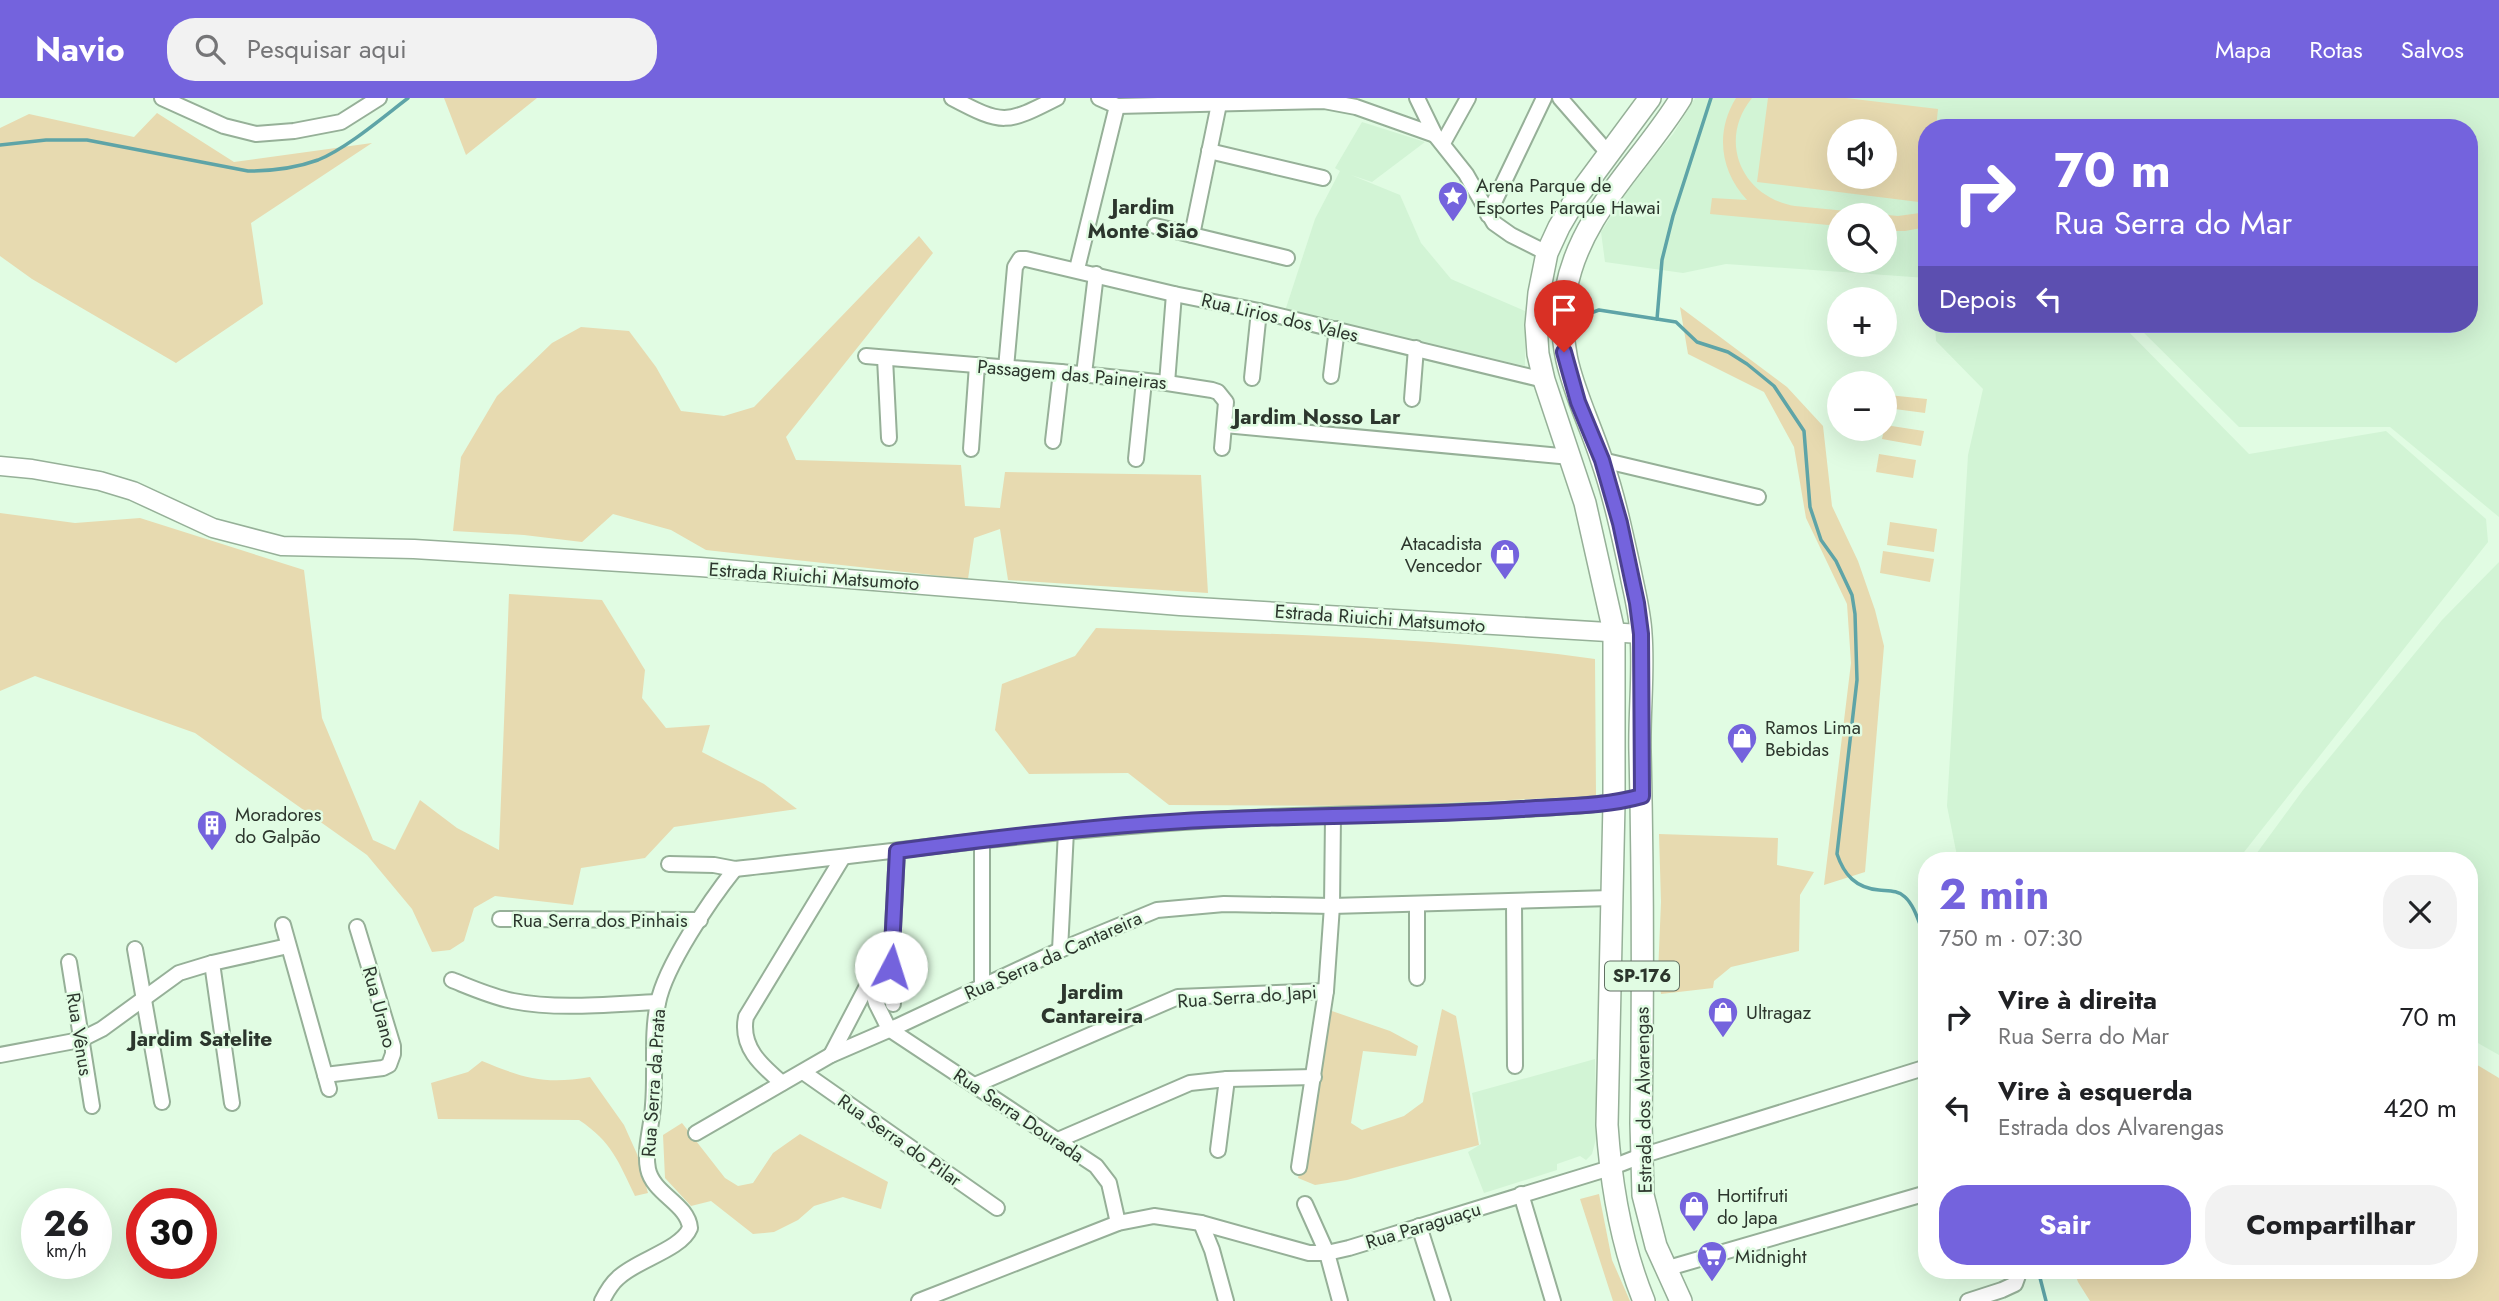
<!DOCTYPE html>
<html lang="pt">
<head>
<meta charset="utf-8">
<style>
	body { margin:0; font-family:Jost,sans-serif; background:#f2f2f2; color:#202124; height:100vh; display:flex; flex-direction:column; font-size:26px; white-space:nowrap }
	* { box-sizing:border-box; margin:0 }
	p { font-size:23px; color:#757577 }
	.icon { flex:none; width:38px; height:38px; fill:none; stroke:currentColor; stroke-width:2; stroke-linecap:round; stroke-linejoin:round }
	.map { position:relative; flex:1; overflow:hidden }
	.sheet { position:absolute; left:1918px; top:754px; width:560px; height:427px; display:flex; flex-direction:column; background:#fff; border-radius:28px; box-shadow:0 7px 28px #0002 }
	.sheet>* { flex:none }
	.hud { position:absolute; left:1918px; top:21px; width:560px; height:214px; border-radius:28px; box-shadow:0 7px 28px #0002; background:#7463dd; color:#fff; overflow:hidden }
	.controls { position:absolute; left:1827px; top:21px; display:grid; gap:14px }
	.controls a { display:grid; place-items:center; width:70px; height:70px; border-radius:50%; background:#fff; box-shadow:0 7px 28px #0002; font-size:35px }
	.speed { position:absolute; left:21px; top:1090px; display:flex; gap:14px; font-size:35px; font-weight:700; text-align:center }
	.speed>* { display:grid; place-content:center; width:91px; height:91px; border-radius:50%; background:#fff; box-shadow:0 7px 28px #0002; line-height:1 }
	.speed small { font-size:18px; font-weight:400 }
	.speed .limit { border:10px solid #d22; background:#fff; color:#111 }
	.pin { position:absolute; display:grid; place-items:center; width:60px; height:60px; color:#fff; margin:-72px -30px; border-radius:50% 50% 50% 0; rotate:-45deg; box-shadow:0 0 7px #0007 }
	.pin .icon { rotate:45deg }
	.me { position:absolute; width:77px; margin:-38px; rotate:5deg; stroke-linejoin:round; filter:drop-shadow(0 0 5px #0008) }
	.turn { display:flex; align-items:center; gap:24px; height:147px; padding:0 21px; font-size:32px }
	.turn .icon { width:91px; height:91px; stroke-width:2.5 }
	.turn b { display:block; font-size:49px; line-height:60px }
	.then { display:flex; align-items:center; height:66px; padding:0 21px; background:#0003; gap:14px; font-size:26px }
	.round { display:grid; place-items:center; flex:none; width:74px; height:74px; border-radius:28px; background:#f2f2f2 }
	.headline { display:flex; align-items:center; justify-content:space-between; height:119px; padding:0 21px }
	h1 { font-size:42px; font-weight:700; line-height:52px; color:#7463dd }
	.button { display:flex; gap:14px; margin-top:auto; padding:14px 21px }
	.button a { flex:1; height:80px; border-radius:28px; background:#7463dd; color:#fff; font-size:28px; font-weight:700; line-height:80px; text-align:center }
	.button a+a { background:#f2f2f2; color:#202124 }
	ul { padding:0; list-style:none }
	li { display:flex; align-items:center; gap:21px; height:91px; padding:0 21px }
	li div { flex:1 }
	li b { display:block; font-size:26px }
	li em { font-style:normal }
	header { display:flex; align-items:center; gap:42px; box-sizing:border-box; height:98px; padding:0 35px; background:#7463dd; color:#fff }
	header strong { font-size:33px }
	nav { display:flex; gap:38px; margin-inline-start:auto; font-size:24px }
	.search { width:490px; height:63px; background:#f2f2f2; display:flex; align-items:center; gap:18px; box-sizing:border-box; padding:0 24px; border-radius:28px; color:#757577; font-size:26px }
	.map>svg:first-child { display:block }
</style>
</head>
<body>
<header>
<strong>Navio</strong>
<div class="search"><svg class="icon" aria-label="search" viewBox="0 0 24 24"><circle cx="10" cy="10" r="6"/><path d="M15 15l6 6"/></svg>Pesquisar aqui</div>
<nav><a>Mapa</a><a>Rotas</a><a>Salvos</a></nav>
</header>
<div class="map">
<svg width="2499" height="1203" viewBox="0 0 2499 1203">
	<rect width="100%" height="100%" fill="#e1fce3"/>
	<g fill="#d2f4d5" fill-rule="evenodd">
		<path d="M1695,0H2499V419L2390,329H2239L2135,226H2469V30H1927V180L1726,166L1683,175L1605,164L1601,134L1630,88L1673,36ZM1839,33H1885V79H1839ZM1839,117H1885V163H1839Z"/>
		<path d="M1362,24L1425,44L1372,84L1351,77L1400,97L1421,145L1451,181L1525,213V268L1285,213L1315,121L1340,73L1335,70Z"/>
		<path d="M1935,226H2121L2249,356L2386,333L2486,421L2488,444L2237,763H1958L1947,708L1968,357L1983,291L1936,243Z"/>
		<path d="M2499,464V957L2469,940V763H2251L2303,692L2442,522Z"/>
		<path d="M1595,961L1597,1037L1592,1056L1586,1062L1580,1058L1557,1066V1072L1484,1095L1468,1054L1481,1046L1472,995Z"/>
	</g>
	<g fill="#e7dab0" fill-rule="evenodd">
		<path d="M444,0H537L466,57Z"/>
		<path d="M1736,0H1752C1717,43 1742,99 1795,108L1898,118L1927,114V129L1905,133H1885V117H1839V128L1710,116L1712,100L1747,102C1720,73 1715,34 1736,0Z"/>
		<path d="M1768,0H1846L1938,11L1936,30H1927V105L1757,84ZM1839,33H1885V79H1839Z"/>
		<path d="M157,15L234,64L372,45L251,125L263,206L176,265L32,181L0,158V30L29,16L134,39Z"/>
		<path d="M919,138L933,155L786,339L796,362L961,367L965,408L1000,410L1005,374L1201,377L1208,495L1008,482L1000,431L974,440L968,481L706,452L671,432L613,416L582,444L524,437L453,433L461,359L497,298L552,245L581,229L629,233L656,269L681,313L724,318L754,309Z"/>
		<path d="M1680,209L1787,289L1823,328L1832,408L1858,463L1875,512L1884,548L1865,774L1824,787L1851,565L1847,506L1806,420L1794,349L1764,294L1688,256Z"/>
		<path d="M1888,297L1927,301L1925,315L1887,310Z"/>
		<path d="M1885,327L1924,333L1921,348L1882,341Z"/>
		<path d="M1879,356L1916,362L1913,380L1876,374Z"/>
		<path d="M0,415L75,425L140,420L304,472L322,620L373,742L395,752L420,702L457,730L499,752L509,496L602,502L645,572L642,600L666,630L710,627L702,654L764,686L797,711L674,729L645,760L581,770L573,807L495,798L474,810L464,843L450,852L432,854L412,811L367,757L195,635L35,578L0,593Z"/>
		<path d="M1890,424L1937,431L1934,454L1887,447Z"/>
		<path d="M1883,453L1934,461L1930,484L1880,475Z"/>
		<path d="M1096,530C1263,536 1430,538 1595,561L1596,698L1380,708L1169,707L1128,675L1029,676L995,632L1002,586L1075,558Z"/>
		<path d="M1659,736L1778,740L1777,767L1814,774L1800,797L1799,853L1731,869L1714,883L1713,890L1661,896L1658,876L1661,804Z"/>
		<path d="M1442,911L1456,918L1479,1047L1347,1082L1315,1087L1298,1080L1316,1011L1329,912L1390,933L1418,948L1416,958L1363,953L1351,1025L1362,1032L1404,1018L1423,1004Z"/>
		<path d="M2469,962L2499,980V1203H2090L2078,1184L2074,1173L2469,1172Z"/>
		<path d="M482,963C523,980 545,987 590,979L624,1027L637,1056L648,1095L635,1098C618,1063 612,1044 579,1022L438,1021L431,985L468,974Z"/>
		<path d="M682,1025L725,1080L738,1088L753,1085L773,1055L800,1036L888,1084L881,1111L843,1099L814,1108L798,1122L774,1134L753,1136L711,1103L691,1108L665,1080L663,1037Z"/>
		<path d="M1599,1096L1612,1162L1630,1203H1613L1580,1101Z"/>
	</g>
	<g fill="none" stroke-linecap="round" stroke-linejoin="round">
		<g stroke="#5ea4a7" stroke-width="3.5">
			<path d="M0,47L46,42H87L248,73C271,73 296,70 318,62C347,50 382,20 408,0"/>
			<path d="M1577,220L1599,212L1676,224L1697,244L1728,254L1747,266L1774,288L1804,333L1810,409L1821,442L1836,463L1852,497L1855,516L1857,582L1837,756C1844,777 1856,790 1879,792C1888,793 1898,792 1905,799C1916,809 1920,830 1927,843"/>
			<path d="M1657,221L1662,162L1673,118L1711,0"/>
			<path d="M2038,1172L2046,1203"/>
		</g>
		<g stroke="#96b098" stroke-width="18">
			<g id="minor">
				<path d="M162,0L224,28L256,36L294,33L341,24L379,0"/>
				<path d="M952,0C1003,27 1006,26 1057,0"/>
				<path d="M1099,0L1117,8L1324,3L1356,9L1435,37"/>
				<path d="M1417,0L1435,37L1466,76L1494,125L1511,137L1547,155"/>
				<path d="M1560,0L1608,55"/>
				<path d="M1443,45L1468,0"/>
				<path d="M1209,53L1323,80"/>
				<path d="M1488,117L1544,0"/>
				<path d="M1155,128L1287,160"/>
				<path d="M1192,137L1219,6"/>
				<path d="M1077,171L1117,8"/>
				<path d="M866,258L1061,274L1167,285L1212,292L1218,294L1226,304L1222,350"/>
				<path d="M885,260L889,340"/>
				<path d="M1006,270L1015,169L1020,161H1026L1174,196L1259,213L1544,282"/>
				<path d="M1084,276L1096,176"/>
				<path d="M1331,278L1337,231"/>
				<path d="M1252,280L1259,213"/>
				<path d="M1167,285L1174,196"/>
				<path d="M1412,301L1416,250"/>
				<path d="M1225,327L1571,359"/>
				<path d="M1053,343L1061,274"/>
				<path d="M971,351L977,267"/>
				<path d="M1136,361L1144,283"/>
				<path d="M1602,362L1758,399"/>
				<path d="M982,742V888"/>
				<path d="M669,766L714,767L735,771C907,752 1078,728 1251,720C1343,715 1435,716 1526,711C1565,708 1604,708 1642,698"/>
				<path d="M1514,803L1515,968"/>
				<path d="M500,821L700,822"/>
				<path d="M283,827L329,991"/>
				<path d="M135,851L162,1004"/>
				<path d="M1060,852L1066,733"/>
				<path d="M69,864L92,1008"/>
				<path d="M212,865L232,1005"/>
				<path d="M1417,880V806"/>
				<path d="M452,882C472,890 492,899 513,903C558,912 612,906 658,904"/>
				<path d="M869,883L876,905L889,931L1096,1068L1109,1085L1118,1125"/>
				<path d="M893,906L891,869L897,753"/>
				<path d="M0,957L80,942L102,931L179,875L212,865L288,848"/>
				<path d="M831,957L890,844"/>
				<path d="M803,974L997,1110"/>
				<path d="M325,977L383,970L389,967L393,956V948L357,829"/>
				<path d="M782,985C761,967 740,949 746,919L843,759"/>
				<path d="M975,987L1178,899L1326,893"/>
				<path d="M696,1035L831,957L898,928L1060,852L1157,812L1224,806L1332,808L1611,800"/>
				<path d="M1058,1042L1190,985L1227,981L1314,979"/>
				<path d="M1218,1052L1227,981"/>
				<path d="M1299,1069L1326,893L1332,808L1333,718"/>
				<path d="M1521,1096L1553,1203"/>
				<path d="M1305,1106L1327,1155L1340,1203"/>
				<path d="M1201,1125L1212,1152L1226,1203"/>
				<path d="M1419,1128L1443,1203"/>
				<path d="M1665,1171L1927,1095"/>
				<path d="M602,1203C606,1195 611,1186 618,1180C636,1162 681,1152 690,1130C688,1106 653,1096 648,1071C644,1050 652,1028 653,1007C656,973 651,938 658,905C665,868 711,801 735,771"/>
				<path d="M919,1203L1118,1125L1154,1118L1201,1125L1309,1155H1327L1349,1150L1610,1070L1641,1058L1927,969"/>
				<path d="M1968,1203L2002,1192L2015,1186L2020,1172"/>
			</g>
		</g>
		<g stroke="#96b098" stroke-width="21">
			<path id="tertiary" d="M0,368L32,371L100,383L133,393L213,430L282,448L414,451L700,469L1180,508L1641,536"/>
		</g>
		<g stroke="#96b098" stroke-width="24">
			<g id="primary">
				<path d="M1644,1203C1621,1147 1611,1087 1607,1027L1614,705V534L1585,405L1544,282L1538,256L1536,227L1539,195L1547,155L1559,129L1576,100L1650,0"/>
				<path d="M1681,1203L1656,1148L1643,1097L1641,1025C1643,902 1643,778 1640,654C1639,615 1644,575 1641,536C1640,514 1634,493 1630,472C1622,435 1614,398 1602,363C1582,302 1553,259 1566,192C1580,115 1642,64 1681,0"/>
			</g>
		</g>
		<use href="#minor" stroke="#fff" stroke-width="14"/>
		<use href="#tertiary" stroke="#fff" stroke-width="18"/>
		<use href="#primary" stroke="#fff" stroke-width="21"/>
	</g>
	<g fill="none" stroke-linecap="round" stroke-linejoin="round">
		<g stroke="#4b4090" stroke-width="18">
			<path id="route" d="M891,869L897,753C1016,737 1136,723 1256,720C1344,717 1433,717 1521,711C1561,708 1603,709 1642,698L1641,536L1637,505L1620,425L1602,362L1578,304L1564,254"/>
		</g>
		<use href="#route" stroke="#7463dd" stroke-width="12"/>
	</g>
	<defs>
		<g id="sight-pin" transform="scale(1.575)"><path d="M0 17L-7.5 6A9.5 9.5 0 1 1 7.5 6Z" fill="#7463dd" stroke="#e1fce3"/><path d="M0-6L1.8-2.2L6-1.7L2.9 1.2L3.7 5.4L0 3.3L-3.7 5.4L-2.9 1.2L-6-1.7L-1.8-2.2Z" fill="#fff"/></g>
		<g id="shop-pin" transform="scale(1.575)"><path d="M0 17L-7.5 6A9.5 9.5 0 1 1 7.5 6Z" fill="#7463dd" stroke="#e1fce3"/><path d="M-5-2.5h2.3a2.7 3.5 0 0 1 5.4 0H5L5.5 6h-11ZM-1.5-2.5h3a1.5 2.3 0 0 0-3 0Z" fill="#fff"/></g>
		<g id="building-pin" transform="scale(1.575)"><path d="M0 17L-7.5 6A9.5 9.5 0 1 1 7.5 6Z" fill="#7463dd" stroke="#e1fce3"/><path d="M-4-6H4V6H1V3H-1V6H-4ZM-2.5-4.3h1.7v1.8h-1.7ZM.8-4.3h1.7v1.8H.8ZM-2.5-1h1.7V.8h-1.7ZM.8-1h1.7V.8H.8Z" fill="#fff"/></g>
		<g id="supermarket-pin" transform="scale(1.575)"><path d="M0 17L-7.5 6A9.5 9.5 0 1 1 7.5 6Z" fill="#7463dd" stroke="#e1fce3"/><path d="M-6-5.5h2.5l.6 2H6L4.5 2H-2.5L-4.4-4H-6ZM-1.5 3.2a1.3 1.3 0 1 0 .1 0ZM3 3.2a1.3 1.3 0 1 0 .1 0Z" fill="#fff"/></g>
	</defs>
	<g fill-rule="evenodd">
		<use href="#sight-pin" x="1453" y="98"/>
		<use href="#shop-pin" x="1505" y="456"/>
		<use href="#shop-pin" x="1742" y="640"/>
		<use href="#building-pin" x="212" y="727"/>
		<use href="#shop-pin" x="1723" y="914"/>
		<use href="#shop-pin" x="1694" y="1108"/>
		<use href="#supermarket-pin" x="1712" y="1158"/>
	</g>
	<g text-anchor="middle" stroke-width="5" stroke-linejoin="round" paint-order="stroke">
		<rect fill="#e1fce3" stroke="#627164" stroke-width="2" x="1605" y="863.5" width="74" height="29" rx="5"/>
		<g font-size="18" font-weight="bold" fill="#2c362d">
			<text x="1642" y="884">SP-176</text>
		</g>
		<g font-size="19" fill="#2c362d" stroke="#e1fce3" text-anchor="start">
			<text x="1476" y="94">Arena Parque de<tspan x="1476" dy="22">Esportes Parque Hawai</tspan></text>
			<text x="1482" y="452" text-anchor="end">Atacadista<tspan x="1482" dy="22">Vencedor</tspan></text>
			<text x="1765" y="636">Ramos Lima<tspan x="1765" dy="22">Bebidas</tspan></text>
			<text x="235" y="723">Moradores<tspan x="235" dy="22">do Galpão</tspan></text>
			<text x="1746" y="921">Ultragaz</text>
			<text x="1717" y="1104">Hortifruti<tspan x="1717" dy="22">do Japa</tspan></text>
			<text x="1735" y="1165">Midnight</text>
		</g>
		<g font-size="19" fill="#2c362d" stroke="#e1fce3">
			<text transform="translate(1280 219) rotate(13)" y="7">Rua Lirios dos Vales</text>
			<text transform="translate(1072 276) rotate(5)" y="7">Passagem das Paineiras</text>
			<text transform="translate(814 478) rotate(4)" y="7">Estrada Riuichi Matsumoto</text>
			<text transform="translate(1380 520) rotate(4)" y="7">Estrada Riuichi Matsumoto</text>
			<text x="600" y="829">Rua Serra dos Pinhais</text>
			<text transform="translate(1053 857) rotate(-24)" y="7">Rua Serra da Cantareira</text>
			<text transform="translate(1247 898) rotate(-4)" y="7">Rua Serra do Japi</text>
			<text transform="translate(380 909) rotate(75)" y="7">Rua Urano</text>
			<text transform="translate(80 936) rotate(81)" y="7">Rua Vênus</text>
			<text transform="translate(653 985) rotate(-86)" y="7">Rua Serra da Prata</text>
			<text transform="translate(1643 1002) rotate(-91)" y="7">Estrada dos Alvarengas</text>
			<text transform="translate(1019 1017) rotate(34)" y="7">Rua Serra Dourada</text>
			<text transform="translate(900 1042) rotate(35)" y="7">Rua Serra do Pilar</text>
			<text transform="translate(1423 1127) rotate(-17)" y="7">Rua Paraguaçu</text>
		</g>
		<g font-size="21" font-weight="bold" fill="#2c362d" stroke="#e1fce3">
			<text x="1143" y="116">Jardim<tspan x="1143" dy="24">Monte Sião</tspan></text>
			<text x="1317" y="326">Jardim Nosso Lar</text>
			<text x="1092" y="901">Jardim<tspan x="1092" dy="24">Cantareira</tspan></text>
			<text x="201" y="948">Jardim Satelite</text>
		</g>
	</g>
</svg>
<div class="controls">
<a><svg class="icon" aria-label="sound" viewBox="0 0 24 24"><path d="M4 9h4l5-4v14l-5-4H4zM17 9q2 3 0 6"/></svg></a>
<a><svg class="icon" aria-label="search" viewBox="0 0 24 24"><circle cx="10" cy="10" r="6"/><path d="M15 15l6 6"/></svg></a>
<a>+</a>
<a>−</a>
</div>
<div class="speed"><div>26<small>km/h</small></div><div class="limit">30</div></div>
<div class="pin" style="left:1564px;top:254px;background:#d93025"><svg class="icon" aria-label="arrive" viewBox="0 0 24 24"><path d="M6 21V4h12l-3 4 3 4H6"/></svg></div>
<svg class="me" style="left:891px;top:869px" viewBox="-20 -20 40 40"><circle r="19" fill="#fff"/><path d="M0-13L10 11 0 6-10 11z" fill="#7463dd"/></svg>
<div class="hud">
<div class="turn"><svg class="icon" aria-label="right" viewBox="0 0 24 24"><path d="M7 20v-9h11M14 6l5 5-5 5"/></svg><div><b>70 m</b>Rua Serra do Mar</div></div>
<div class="then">Depois<svg class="icon" aria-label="left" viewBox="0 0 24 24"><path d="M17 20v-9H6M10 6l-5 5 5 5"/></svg></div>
</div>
<section class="sheet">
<div class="headline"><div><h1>2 min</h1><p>750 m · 07:30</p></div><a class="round"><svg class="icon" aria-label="close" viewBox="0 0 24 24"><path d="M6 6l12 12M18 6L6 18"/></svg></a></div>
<ul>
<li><svg class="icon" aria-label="right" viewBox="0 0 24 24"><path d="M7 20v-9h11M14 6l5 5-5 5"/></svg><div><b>Vire à direita</b><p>Rua Serra do Mar</p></div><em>70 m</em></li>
<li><svg class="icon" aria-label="left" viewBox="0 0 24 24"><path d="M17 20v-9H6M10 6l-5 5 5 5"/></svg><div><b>Vire à esquerda</b><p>Estrada dos Alvarengas</p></div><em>420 m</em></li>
</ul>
<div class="button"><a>Sair</a><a>Compartilhar</a></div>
</section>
</div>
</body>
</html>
